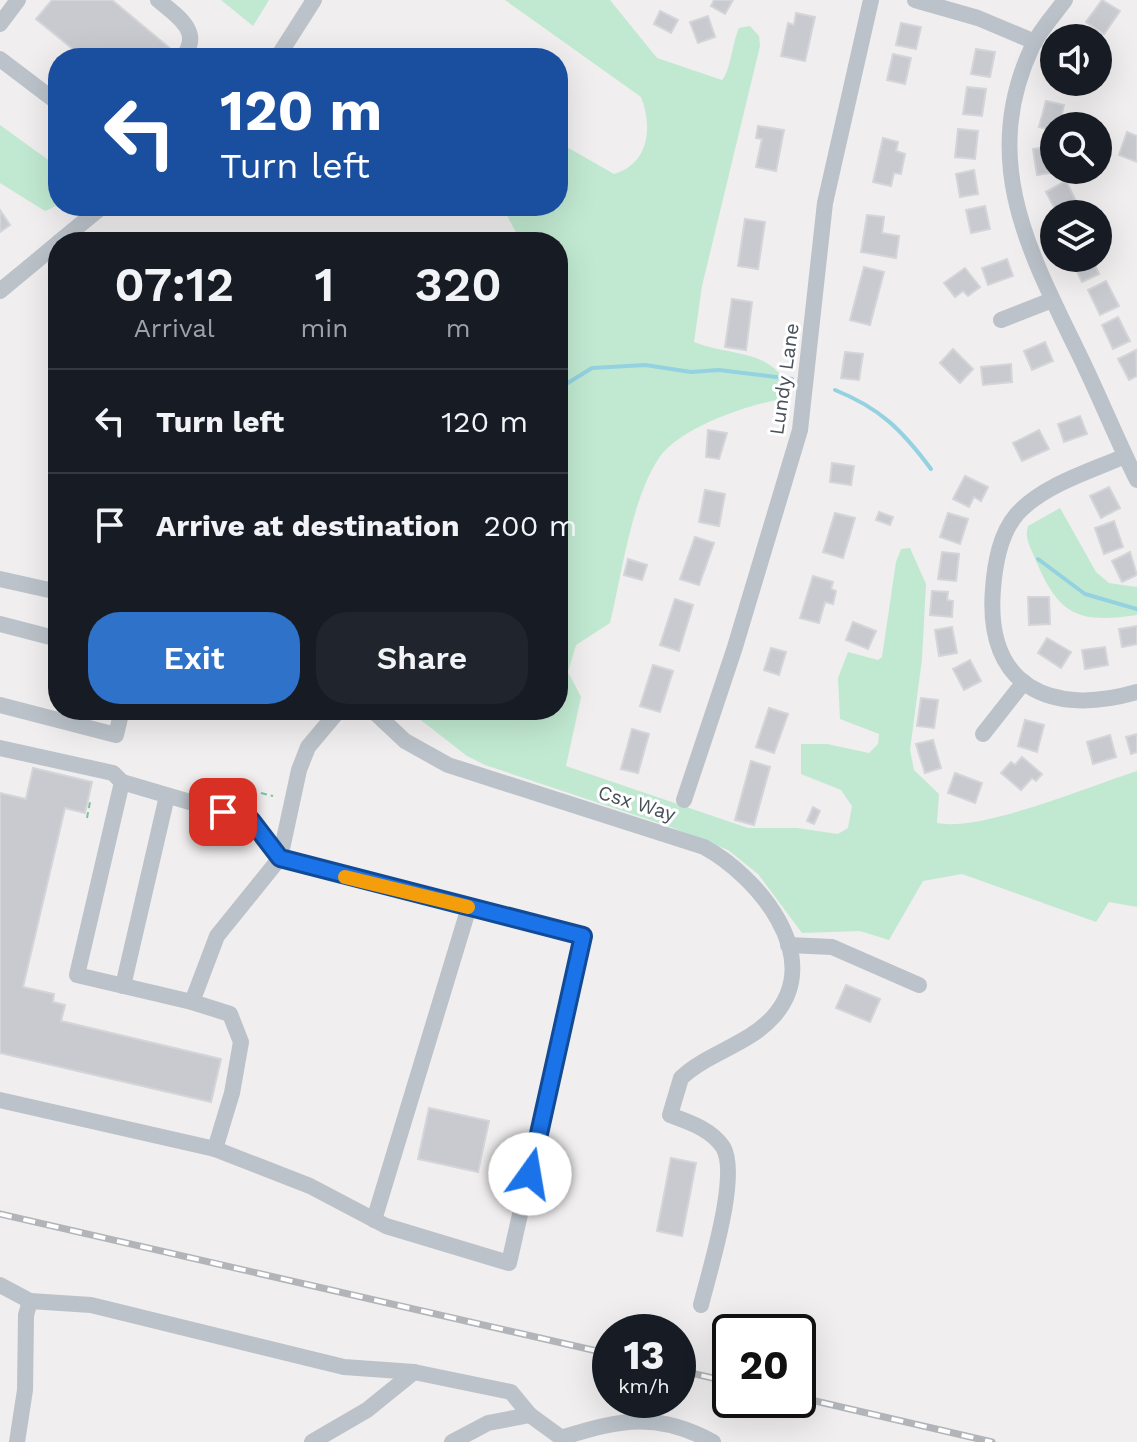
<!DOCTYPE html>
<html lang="en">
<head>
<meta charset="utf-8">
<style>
	body { margin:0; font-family:"Work Sans",sans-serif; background:#20242c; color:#f1f3f6; height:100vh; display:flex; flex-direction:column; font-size:30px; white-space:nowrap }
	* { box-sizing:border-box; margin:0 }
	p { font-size:26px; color:#9ea1a6 }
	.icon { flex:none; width:44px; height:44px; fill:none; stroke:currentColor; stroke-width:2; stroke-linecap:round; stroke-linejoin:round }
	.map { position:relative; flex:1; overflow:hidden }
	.details { position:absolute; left:48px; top:232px; width:520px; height:488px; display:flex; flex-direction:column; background:#171b24; border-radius:32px; box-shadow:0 8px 32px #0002 }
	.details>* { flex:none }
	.hud { position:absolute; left:48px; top:48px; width:520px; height:168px; border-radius:32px; box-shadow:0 8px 32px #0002; background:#1a4fa0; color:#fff; overflow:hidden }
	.fabs { position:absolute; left:1040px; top:24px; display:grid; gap:16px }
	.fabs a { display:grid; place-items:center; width:72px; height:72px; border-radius:50%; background:#171b24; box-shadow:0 8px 32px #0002; font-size:40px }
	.speed { position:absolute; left:592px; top:1314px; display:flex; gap:16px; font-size:40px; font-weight:700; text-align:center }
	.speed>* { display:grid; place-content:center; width:104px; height:104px; border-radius:50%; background:#171b24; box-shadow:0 8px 32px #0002; line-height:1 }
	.speed small { font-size:20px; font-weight:400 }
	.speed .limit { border:4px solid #111; border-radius:12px; background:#fff; color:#111 }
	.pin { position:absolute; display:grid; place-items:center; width:68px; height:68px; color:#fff; margin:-34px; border-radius:16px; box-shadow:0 4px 12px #0006 }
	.me { position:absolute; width:88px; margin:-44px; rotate:13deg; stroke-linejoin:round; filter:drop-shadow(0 0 6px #0008) }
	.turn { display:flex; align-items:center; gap:28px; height:168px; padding:0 40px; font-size:36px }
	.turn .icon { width:104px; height:104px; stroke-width:2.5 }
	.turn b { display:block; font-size:56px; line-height:68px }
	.eta { display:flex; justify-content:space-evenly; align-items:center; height:136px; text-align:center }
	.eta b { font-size:48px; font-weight:600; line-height:56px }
	.cta { display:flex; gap:16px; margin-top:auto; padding:16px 40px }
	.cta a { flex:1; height:92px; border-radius:32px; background:#2e72ca; color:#fff; font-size:32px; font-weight:600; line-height:92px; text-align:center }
	.cta a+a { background:#20242c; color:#f1f3f6 }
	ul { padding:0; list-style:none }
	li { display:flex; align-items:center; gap:24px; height:104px; padding:0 40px; border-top:2px solid #363941 }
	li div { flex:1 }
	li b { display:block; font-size:30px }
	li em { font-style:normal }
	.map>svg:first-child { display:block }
</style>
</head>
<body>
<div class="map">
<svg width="1137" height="1442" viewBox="0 0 1137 1442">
	<rect width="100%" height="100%" fill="#f0eeee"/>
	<g fill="#c1e9d1">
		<path d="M221,0H269L253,26Z"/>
		<path d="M505,0H610L657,58L722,80C731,70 732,43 739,28L750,26L759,36L760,46L702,286L694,342C731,357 773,348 789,390L783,399C749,404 679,428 659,458C631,500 622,574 610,623L576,645L568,672L581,697L566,766L748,828H797L838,834L848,828L852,806L841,790L801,774V744H827L869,753L878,744L879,734L840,719L838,678L848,652L878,660L882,657L896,562L901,549L910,548L926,584L922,659L910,750L914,770L939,794L937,823C981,832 1090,786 1137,771V907L1109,902L1096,922L962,874L923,881L889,940L860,931L802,933L758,874L728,850L668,826L485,765L467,756L408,710H558V242H521L502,206H558V142L614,174C649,164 653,127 641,97Z"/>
		<path d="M0,125L58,167V205L45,211L0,183Z"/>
		<path d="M1060,508L1096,572L1109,583L1137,587V615C1078,624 1059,615 1036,561C1031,548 1024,538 1028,526Z"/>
	</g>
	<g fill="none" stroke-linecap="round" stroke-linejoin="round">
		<g stroke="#94d1e1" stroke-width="4">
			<path d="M558,389L592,368L645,365L691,372L719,370L792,379"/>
			<path d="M835,390C880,408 902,430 931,469"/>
			<path d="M1038,559L1085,594L1137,609"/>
		</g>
	</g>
	<g fill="#c9cad0" stroke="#d3d5d9" stroke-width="2">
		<path d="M52,0H112L172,50L165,58H84L36,19Z"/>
		<path d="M714,0H733L725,14L711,6Z"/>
		<path d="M1102,0L1120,11L1104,34L1086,22Z"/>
		<path d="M660,11L678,20L671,33L654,24Z"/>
		<path d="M796,13L815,17L805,61L781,56L788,23L794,25Z"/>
		<path d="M708,16L715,37L698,43L690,22Z"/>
		<path d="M901,23L921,27L916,49L896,45Z"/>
		<path d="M976,49L995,52L990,77L971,74Z"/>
		<path d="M893,54L911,58L905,84L887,80Z"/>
		<path d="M1054,81V82H1076L1071,94L1052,85Z"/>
		<path d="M967,87L986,89L982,116L963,114Z"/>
		<path d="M1046,101L1064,105L1059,126H1054V131L1039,127Z"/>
		<path d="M758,126L784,130L776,171L756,167L762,139L756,138Z"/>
		<path d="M958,129L978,131L975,159L955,157Z"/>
		<path d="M1127,132L1137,136V162L1119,155Z"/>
		<path d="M883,138L898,142L896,151L905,154L901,174L894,173L891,186L873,182Z"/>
		<path d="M1051,146L1056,172L1037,175L1033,149Z"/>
		<path d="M974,170L978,194L960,197L956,174Z"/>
		<path d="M1066,181L1077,203L1057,213L1046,192Z"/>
		<path d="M985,206L990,229L971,233L966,210Z"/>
		<path d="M0,210L10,225L0,232Z"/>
		<path d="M867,215L884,217L882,233L899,236L896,258L861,252Z"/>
		<path d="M745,219L765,222L758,269L738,266Z"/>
		<path d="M1092,258L1099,274L1082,282L1071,259Z"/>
		<path d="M1007,259L1013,276L988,285L982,268Z"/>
		<path d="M864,267L884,272L870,325L850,320Z"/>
		<path d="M965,268L980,287L968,296L963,291L955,297L944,283Z"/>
		<path d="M1106,281L1119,306L1100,315L1088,290Z"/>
		<path d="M732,299L752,302L746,350L725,347Z"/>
		<path d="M1118,317L1130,341L1113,349L1102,325Z"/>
		<path d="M1045,342L1053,361L1032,370L1024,351Z"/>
		<path d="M953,349L973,369L960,383L940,363Z"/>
		<path d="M1136,350L1137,376L1129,380L1118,359Z"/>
		<path d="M845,352L863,354L859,380L841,378Z"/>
		<path d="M1011,364L1012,382L983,385L981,367Z"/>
		<path d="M1080,416L1087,434L1064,442L1058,424Z"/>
		<path d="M708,430L727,433L719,459L706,457Z"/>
		<path d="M1039,430L1049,449L1022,461L1013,443Z"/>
		<path d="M832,463L854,466L851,485L830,482Z"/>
		<path d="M965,476L988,487L981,501L974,497L969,507L953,499Z"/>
		<path d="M1109,487L1120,508L1101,518L1090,496Z"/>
		<path d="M705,490L725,494L719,526L699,522Z"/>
		<path d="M879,512L893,517L890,525L876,520Z"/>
		<path d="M835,513L855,518L843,558L823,552Z"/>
		<path d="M948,513L968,519L960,544L940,537Z"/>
		<path d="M1114,521L1123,547L1104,554L1095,528Z"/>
		<path d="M695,537L714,543L699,585L680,579Z"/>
		<path d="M942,552L959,554L956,581L938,579Z"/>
		<path d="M1130,552L1137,575L1122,582L1112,561Z"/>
		<path d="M628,559L647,565L642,580L624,575Z"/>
		<path d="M813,576L833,582L831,589L836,591L833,604L825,602L819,623L800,618Z"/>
		<path d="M932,591L948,592L947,600L953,601L952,617L930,615Z"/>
		<path d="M1028,597H1049L1050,624L1029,625Z"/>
		<path d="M675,599L693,605L679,651L660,645Z"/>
		<path d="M853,622L876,631L868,649L846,640Z"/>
		<path d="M1137,626V644L1122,647L1119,629Z"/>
		<path d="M952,627L957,653L939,656L935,630Z"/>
		<path d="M1047,638L1071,652L1061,668L1038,653Z"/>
		<path d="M1105,647L1108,665L1085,669L1082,650Z"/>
		<path d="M771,648L786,652L779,675L764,670Z"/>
		<path d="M970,660L981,681L964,690L953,669Z"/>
		<path d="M653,665L673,671L660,712L640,706Z"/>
		<path d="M921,698L938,700L934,728L917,726Z"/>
		<path d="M769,708L788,714L774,753L756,747Z"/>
		<path d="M1025,720L1044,725L1037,752L1018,746Z"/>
		<path d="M632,729L649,734L638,773L621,769Z"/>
		<path d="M1137,734V752L1131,754L1126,737Z"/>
		<path d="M1110,735L1116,757L1093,764L1087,742Z"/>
		<path d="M933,740L941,768L925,773L916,744Z"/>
		<path d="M1022,757L1042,774L1036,781L1032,778L1021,790L1001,773L1011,762L1015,765Z"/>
		<path d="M751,761L770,767L754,825L735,820Z"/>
		<path d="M33,768L92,782L85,813L65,808L23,987L54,994L53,1002L65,1005L61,1021L221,1059L211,1102L0,1053V793L26,799Z"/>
		<path d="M955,773L982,783L975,803L948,793Z"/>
		<path d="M813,807L820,811L814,824L807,821Z"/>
		<path d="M846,985L880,999L870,1022L836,1008Z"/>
		<path d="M429,1108L489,1121L478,1172L418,1159Z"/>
		<path d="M671,1158L696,1163L682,1236L657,1231Z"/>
	</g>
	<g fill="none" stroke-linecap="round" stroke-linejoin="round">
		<g stroke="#7ec3a1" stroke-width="2" stroke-dasharray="6 4" stroke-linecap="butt">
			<path d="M261,793L273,796"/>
			<path d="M87,818L90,802"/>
		</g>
		<g stroke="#bbc2c9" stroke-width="16">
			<path d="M158,0C177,16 204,32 182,58"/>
			<path d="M915,0L978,18L1035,42"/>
			<path d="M1065,0C1054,15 1041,29 1033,45C980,156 1026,246 1075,346C1097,390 1115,436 1137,480"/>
			<path d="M0,24L18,0"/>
			<path d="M277,58L314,0"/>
			<path d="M0,59L58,103"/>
			<path d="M59,242L103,206"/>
			<path d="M0,291L58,243"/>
			<path d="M1001,320L1052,300"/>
			<path d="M1125,456C1091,471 1043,485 1017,514C1000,534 995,562 993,589C985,687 1051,717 1137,692"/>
			<path d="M0,579L58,592"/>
			<path d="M0,624L58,639"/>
			<path d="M0,705L116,735L122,710"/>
			<path d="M372,710L405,741L448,765L704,847C756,875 827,957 773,1017C748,1045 707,1053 681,1078L670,1115C689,1122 711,1129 723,1147C740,1175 709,1272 701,1305"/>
			<path d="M983,734L1024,682"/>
			<path d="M0,748L113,773L122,782"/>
			<path d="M684,800L735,647L800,430L825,203L871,0"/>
			<path d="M788,945L832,947L919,985"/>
			<path d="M123,986L167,796"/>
			<path d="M192,1002L77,975L122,782L251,820L280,858L583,936L509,1263L386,1226L310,1186L215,1149"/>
			<path d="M0,1100L215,1149L232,1093L241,1042L230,1014L192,1002L217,936L280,858L299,770L308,747L339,710"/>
			<path d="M374,1220L469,907"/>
			<path d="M0,1285L30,1301"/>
			<path d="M564,1437C621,1419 658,1412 713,1442"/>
			<path d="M17,1442L25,1390L26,1315L30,1301L91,1305L344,1367L414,1372"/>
			<path d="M312,1442L367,1410L414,1372L511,1392L530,1415"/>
			<path d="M452,1442L488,1423L530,1415L567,1442"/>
		</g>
		<g stroke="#b1b4b8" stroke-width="7">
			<g id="rail">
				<path d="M0,1214L610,1354"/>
				<path d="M678,1370L730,1382"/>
				<path d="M798,1397L992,1442"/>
			</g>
		</g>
		<use href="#rail" stroke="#fff" stroke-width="4" stroke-dasharray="12" stroke-linecap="butt"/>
	</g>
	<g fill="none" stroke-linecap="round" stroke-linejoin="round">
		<g stroke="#114b97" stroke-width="20">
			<path id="route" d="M223,812L251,820L280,858L583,936L530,1174"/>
		</g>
		<use href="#route" stroke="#1a73e8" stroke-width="14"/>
		<path stroke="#f59e0b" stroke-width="14" d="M345,877L468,907"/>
	</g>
	<g text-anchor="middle" stroke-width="6" stroke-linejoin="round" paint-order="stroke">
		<g font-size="20" fill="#485159" stroke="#fff">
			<text transform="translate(784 379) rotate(-82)" y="7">Lundy Lane</text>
			<text transform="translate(637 803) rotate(17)" y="7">Csx Way</text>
		</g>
	</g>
</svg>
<div class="fabs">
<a><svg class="icon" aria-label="sound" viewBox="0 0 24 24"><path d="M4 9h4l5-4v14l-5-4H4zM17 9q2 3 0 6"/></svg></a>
<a><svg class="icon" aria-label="search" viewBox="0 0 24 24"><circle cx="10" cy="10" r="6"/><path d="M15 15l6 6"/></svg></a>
<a><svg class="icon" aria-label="layers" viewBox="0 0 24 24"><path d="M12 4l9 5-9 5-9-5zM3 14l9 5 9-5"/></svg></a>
</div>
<div class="speed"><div>13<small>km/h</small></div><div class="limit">20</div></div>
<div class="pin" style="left:223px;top:812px;background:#d93025"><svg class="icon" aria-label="arrive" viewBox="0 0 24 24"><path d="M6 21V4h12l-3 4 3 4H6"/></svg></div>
<svg class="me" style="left:530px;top:1174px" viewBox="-20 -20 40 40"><circle r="19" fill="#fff"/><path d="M0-13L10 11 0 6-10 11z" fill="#1a73e8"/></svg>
<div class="hud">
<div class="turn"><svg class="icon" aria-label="left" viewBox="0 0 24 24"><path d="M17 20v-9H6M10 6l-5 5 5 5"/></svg><div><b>120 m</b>Turn left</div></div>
</div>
<section class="details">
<div class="eta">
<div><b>07:12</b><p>Arrival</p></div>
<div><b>1</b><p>min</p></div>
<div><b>320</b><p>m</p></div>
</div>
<ul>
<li><svg class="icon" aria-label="left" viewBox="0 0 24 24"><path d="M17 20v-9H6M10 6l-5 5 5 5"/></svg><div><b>Turn left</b></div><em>120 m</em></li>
<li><svg class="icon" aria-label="arrive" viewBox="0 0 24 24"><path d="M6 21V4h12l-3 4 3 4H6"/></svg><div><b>Arrive at destination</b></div><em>200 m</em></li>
</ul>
<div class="cta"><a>Exit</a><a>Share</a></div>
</section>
</div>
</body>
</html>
